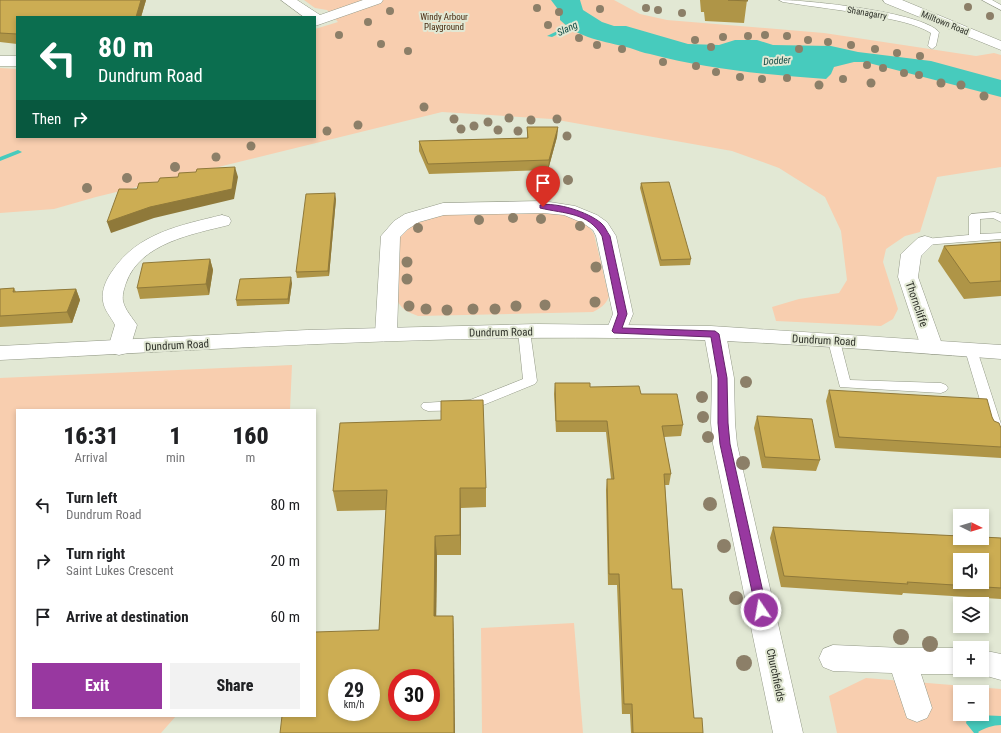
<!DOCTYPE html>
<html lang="en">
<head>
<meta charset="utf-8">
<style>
	body { margin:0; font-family:"Roboto Condensed",sans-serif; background:#f2f2f2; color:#202124; height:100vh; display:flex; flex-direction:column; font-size:15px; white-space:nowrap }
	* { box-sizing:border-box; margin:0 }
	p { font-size:13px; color:#757577 }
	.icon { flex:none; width:22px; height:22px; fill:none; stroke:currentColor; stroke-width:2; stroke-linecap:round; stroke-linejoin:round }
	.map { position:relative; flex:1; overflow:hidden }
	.details { position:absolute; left:16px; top:409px; width:300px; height:308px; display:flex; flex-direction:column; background:#fff; border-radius:0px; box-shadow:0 2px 6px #0003 }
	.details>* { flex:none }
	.hud { position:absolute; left:16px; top:16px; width:300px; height:122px; border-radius:0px; box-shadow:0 2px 6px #0003; background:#0b6e4f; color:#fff; overflow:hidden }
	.needle { width:26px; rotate:95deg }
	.buttons { position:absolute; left:953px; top:509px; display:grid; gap:8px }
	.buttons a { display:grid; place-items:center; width:36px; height:36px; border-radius:0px; background:#fff; box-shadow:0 2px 6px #0003; font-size:20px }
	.speed { position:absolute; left:328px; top:669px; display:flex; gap:8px; font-size:20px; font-weight:700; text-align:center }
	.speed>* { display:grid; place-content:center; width:52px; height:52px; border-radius:50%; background:#fff; box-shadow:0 2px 6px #0003; line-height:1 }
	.speed small { font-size:10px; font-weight:400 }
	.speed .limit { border:6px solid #d22; background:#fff; color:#111 }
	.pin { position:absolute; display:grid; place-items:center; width:34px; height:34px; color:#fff; margin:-41px -17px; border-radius:50% 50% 50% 0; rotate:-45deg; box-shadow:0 0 4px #0007 }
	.pin .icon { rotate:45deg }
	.me { position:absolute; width:44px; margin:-22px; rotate:348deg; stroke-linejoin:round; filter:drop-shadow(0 0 3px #0008) }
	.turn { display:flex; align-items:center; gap:14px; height:84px; padding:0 16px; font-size:18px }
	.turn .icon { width:52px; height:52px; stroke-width:2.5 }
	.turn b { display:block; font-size:28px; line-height:34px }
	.then { display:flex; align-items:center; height:38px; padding:0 16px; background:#0003; gap:8px; font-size:15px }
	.eta { display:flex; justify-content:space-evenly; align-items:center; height:68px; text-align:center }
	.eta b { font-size:24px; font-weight:800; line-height:28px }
	.cta { display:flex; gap:8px; margin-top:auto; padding:8px 16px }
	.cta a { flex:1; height:46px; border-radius:0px; background:#9838a0; color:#fff; font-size:16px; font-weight:800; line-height:46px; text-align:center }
	.cta a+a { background:#f2f2f2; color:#202124 }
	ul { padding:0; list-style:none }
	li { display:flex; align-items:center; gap:12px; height:56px; padding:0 16px }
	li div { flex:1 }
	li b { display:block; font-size:15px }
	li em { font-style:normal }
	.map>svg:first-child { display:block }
</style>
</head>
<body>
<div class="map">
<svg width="1001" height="733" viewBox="0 0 1001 733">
	<rect width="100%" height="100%" fill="#e2e8d4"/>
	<g fill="#f8ceaf" fill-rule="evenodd">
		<path d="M304,0H614L640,14L667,20L824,33L976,56L994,53L1001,55V167L937,177L920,232L905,236L886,249L883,262L898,309L893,319L881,326L776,321L772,307L799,299L839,293L847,280L841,231L825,197L779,168L732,151L552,119L442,112L96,197L54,209L0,213V68L17,69V137H315V29L338,22L327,10L315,8Z"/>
		<path d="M545,212L572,217L581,221L590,228L594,234L609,297C605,305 601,308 593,312L418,316C408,312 402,310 397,300L399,237L411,225L428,219L447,214Z"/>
		<path d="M292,365L290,410H17V716H176L161,733H0V378Z"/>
		<path d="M574,623L583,733H482L481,628Z"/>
		<path d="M866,678L1001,689V733H837L829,696ZM960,692H982V714H960Z"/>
	</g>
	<g fill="#47cbbd">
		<path d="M551,0H580L583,10L602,22L614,26H626L688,44L719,45L735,40H757L773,45L831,46L858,52L931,61L1001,80V97L865,62H854L834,67L831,74L826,79C767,75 707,69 650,54C643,53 637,50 630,48C604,41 579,39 560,20V12Z"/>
		<path d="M978,715L1001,716V725C993,725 985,728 978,732L979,733H974L966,723L968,716Z"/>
	</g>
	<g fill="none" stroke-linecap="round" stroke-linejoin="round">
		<g fill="#47cbbd" fill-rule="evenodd">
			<path d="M576,22L581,23L552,37L547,36Z"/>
			<path d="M18,150L22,152L20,153L0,161V157Z"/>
		</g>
		<g stroke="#949a88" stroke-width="1">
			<g id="service">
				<path d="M779,0C808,0 922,12 939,32L936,46L932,49L928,46L931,33C914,23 894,20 875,16C844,10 814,7 783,2Z"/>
				<path d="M982,0H992L1001,5V10Z"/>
				<path d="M995,212L1001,214V222L993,218L980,219V234L1001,233V239L925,245L921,244L919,242L921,240L925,239L969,235V216L971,214Z"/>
				<path d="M524,327L528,328L530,331L537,381L535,384L471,410L428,411L423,409L421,406L423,403L470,400L523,379L518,331L520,328Z"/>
				<path d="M834,337L838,338L840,341L850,380L941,383L946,385L948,388L946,391L941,393L840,387L828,341L830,338Z"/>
				<path d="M971,346L976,347L977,350L1001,424V435L990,431L988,427L965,350L966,347Z"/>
			</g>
		</g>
		<g stroke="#949a88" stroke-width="1">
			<g id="minor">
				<path d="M281,0H297L320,15L363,0H383L381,3L315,26V17H304Z"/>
				<rect x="0" y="56" width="17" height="10"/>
				<path d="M543,201L575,206L597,215L607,222L616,236L633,314L624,336L617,338L610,336L606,331L613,314L596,236L593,230L583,223L564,215L543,213L444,215L419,222L408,229L400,237L397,334L394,339L386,341L378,339L375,334L381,236L394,221L405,214L443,203Z"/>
				<path d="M222,215L229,217L231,221L229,225C193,234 140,243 126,283C124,289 122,295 123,301C125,310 132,317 137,325L130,348L127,353L119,355L111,353L108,348L115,325C111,317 104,310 103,301C101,290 107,278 113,270C138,233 181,225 222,215Z"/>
				<path d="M925,236L932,238L935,242L921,256L918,277L943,347L940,352L932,354L924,352L921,347L898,277L901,254L918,238Z"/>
				<path d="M715,327L723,329L726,334L734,378L735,423L737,444L803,733H773L713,444L711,423L712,378L704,334L707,329Z"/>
				<path d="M833,645L902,648H960V670H970L960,674H921L932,708L927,718L917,722L907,718L892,673L833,671L823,667L819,658L823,649Z"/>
				<path d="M982,650L1001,654V680L972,672L971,670H982Z"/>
			</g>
		</g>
		<g stroke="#949a88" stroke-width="1">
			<g id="secondary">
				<path d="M883,0H902L1001,41V50L885,3Z"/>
				<path d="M537,324L711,326L1001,345V359C872,350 743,339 614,338C409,336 204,350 0,360V346L307,330Z"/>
			</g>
		</g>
		<use href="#service" fill="#fff" fill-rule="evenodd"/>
		<use href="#minor" fill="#fff" fill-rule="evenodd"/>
		<use href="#secondary" fill="#fff" fill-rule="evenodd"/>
	</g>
	<g fill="#8c7f68">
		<circle cx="968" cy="7" r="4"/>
		<circle cx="537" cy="8" r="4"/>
		<circle cx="646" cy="8" r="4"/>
		<circle cx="600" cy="9" r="4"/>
		<circle cx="658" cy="10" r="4"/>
		<circle cx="390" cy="11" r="4"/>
		<circle cx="559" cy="12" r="4"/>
		<circle cx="682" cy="13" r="4"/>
		<circle cx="990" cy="16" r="4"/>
		<circle cx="368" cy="22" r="4"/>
		<circle cx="548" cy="25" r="4"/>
		<circle cx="339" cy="35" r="4"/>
		<circle cx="765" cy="35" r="4"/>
		<circle cx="748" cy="36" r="4"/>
		<circle cx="787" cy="36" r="4"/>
		<circle cx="723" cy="37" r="4"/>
		<circle cx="579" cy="38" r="4"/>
		<circle cx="695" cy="40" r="4"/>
		<circle cx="808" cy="40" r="4"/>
		<circle cx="828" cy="42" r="4"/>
		<circle cx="381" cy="44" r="4"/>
		<circle cx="597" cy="45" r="4"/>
		<circle cx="851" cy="45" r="4"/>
		<circle cx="711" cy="47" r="4"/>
		<circle cx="622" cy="49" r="4"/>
		<circle cx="799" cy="49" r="4"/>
		<circle cx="875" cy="49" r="4"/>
		<circle cx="408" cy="51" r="4"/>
		<circle cx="897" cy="53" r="4"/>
		<circle cx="920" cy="56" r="4"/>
		<circle cx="663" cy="62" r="4"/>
		<circle cx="867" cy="65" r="4"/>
		<circle cx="696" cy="66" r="4"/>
		<circle cx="883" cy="68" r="4"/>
		<circle cx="716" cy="72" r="4"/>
		<circle cx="904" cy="73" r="4"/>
		<circle cx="919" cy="75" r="4"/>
		<circle cx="740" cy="77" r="4"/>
		<circle cx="787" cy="78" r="4"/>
		<circle cx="762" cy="79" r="4"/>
		<circle cx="843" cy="79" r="4"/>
		<circle cx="871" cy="83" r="4.5"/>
		<circle cx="941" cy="83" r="4.5"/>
		<circle cx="819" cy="85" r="4.5"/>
		<circle cx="961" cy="85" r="4.5"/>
		<circle cx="984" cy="96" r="4.5"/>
		<circle cx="424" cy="107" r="4.5"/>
		<circle cx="509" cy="118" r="4.5"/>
		<circle cx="454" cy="119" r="4.5"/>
		<circle cx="557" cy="119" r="4.5"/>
		<circle cx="531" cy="120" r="4.5"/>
		<circle cx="488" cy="122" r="4.5"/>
		<circle cx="358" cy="125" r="4.5"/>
		<circle cx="474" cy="126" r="4.5"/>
		<circle cx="461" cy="129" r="4.5"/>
		<circle cx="498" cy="130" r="4.5"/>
		<circle cx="327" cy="131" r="4.5"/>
		<circle cx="518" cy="131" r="4.5"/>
		<circle cx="567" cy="136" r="4.5"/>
		<circle cx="251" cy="146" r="4.5"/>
		<circle cx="216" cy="157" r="4.5"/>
		<circle cx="175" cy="167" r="5"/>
		<circle cx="127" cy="178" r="5"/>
		<circle cx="568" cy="180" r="5"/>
		<circle cx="87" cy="188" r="5"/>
		<circle cx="513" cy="218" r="5"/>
		<circle cx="541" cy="219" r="5"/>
		<circle cx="479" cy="220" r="5"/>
		<circle cx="580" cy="226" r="5"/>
		<circle cx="418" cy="228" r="5"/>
		<circle cx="407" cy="262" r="5.5"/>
		<circle cx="596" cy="267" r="5.5"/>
		<circle cx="407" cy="279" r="5.5"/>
		<circle cx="595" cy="302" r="5.5"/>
		<circle cx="545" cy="305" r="5.5"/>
		<circle cx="409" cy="306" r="5.5"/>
		<circle cx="516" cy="306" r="5.5"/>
		<circle cx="426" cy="309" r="5.5"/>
		<circle cx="473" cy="309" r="5.5"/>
		<circle cx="495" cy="309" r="5.5"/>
		<circle cx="447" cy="310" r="5.5"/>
		<circle cx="746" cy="382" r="6"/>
		<circle cx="702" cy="397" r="6"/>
		<circle cx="703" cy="417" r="6"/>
		<circle cx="708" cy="437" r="6"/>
		<circle cx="743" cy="463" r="7"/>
		<circle cx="710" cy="504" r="7"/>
		<circle cx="724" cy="546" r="7"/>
		<circle cx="736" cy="598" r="7"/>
		<circle cx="901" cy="637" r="8"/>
		<circle cx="930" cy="644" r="8"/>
		<circle cx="744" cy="663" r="8"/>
	</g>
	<g fill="#af9547">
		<path d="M0,0H146L141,17H17V44L0,42Z"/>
		<path d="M700,0H747L744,23L705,21L704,12H701Z"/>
		<path d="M527,127H558L557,137L548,170L429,174L419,151V141L527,138Z"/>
		<path d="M641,183L691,259L690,265L660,266L640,188Z"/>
		<path d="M336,199L329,276L297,278L296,272Z"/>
		<path d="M1001,242V296L964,299L938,261L944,246Z"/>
		<path d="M210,259L213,270L209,295L140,299L137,288Z"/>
		<path d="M292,283L289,304L237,306L236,300Z"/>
		<path d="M14,288L16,292L76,289L80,300L72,323L0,327V289Z"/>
		<path d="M555,383L590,387L641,394L683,425L681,436L664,437L671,474L669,485H665L672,589L694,718L703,733H631L630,714H622L617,585H608L606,490L607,479H611L606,432H556L554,394Z"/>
		<path d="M829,390L992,417L994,421L1001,428V458L835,448L826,401Z"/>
		<path d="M757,416L820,460L816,471L762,468L754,428Z"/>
		<path d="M441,420L486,488V507L461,508V555H437L436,616L454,635L379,630L386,510L337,511L333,491Z"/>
		<path d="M773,527L1001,538V599L903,593L902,595L781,587L770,538Z"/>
	</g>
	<g fill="#8f793a">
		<path d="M141,0H146L141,17H136Z"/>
		<path d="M558,127L557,137L548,170L549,160Z"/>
		<path d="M235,167L238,177L234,199L154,218L111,233L107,222Z"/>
		<path d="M335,193L336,199L329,276L328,271Z"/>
		<path d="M210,259L213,270L209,295L206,284Z"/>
		<path d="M291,277L292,283L289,304L288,299Z"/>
		<path d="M76,289L80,300L72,323L67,312Z"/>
		<path d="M460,488L461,508V555L460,535Z"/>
		<path d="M435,536L437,555L436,635L434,616Z"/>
		<path d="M453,616L454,635L455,733H454Z"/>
	</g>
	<g fill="#ccad53" stroke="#8f793a" fill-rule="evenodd">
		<path d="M0,0H141L136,17H17V34L0,33Z"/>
		<path d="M728,0H747L748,1Z"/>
		<path d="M527,127H558L549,160L428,164L419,141L528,138Z"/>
		<path d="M235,167L232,189L150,207L107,222L119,189H137L139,183L158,182L160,178L178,177L179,173L196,172L197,169Z"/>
		<path d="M669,182L691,259L661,260L641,183Z"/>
		<path d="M335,193L328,271L296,272L306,194Z"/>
		<path d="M1001,242V281L970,283L944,246Z"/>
		<path d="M210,259L206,284L137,288L143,263Z"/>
		<path d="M291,277L288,299L236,300L240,279Z"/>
		<path d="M14,288L13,292L76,289L67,312L0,316V289Z"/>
		<path d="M555,383H590V387L639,386L641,394H677L683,425L662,426L671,474H664L672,589H682L694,718H702L703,733H633L632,704H624L619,574H609L607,479H614L607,421H556Z"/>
		<path d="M829,390L987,399L992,417L994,421L999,423L1001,428V447L839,437Z"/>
		<path d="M483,400L486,488H460V535L435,536L434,616H453L454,733H280L282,716H315V632L379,630L387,490L333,491L340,423L441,420V401ZM337,678H371V712H337ZM397,678H431V712H397Z"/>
		<path d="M757,416L812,419L820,460L765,457Z"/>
		<path d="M773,527L960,536V538H982V537L1001,538V588L907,582L908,584L784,576ZM960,560H982V582H960Z"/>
	</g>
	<path fill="#9838a0" stroke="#632468" d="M540,205C557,202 588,212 601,223C605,226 607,232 610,236L627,314L622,328L715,331L719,334L727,378L728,423L730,444L767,610L765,613L761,615L757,613L756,610L720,444L718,423V378L711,337L614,333L612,331L618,314L602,236C588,212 565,214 540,208Z"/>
	<g text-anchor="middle" stroke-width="4" stroke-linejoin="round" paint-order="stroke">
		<g font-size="9" fill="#2f322a" stroke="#e2e8d4">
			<text transform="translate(867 13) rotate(10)" y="3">Shanagarry</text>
			<text transform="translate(945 23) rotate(22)" y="3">Milltown Road</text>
		</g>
		<g font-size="9" fill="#46290f" stroke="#e2e8d4">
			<text x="444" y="20">Windy Arbour<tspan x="444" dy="10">Playground</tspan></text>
		</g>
		<g font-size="10" font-style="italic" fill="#114a44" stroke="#e2e8d4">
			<text transform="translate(567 28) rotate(-25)" y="4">Slang</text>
			<text transform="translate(777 60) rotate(-4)" y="4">Dodder</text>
		</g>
		<g font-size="11" fill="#2f322a" stroke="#e2e8d4">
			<text transform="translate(917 304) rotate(71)" y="4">Thorncliffe</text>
			<text transform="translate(501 332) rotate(-1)" y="4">Dundrum Road</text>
			<text transform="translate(824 340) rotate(3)" y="4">Dundrum Road</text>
			<text transform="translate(177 345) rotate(-3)" y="4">Dundrum Road</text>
			<text transform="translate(776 675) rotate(78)" y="4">Churchfields</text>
		</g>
	</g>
</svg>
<div class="buttons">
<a><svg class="needle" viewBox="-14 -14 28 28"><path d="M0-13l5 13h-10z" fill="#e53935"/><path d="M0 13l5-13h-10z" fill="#757577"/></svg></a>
<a><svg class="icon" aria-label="sound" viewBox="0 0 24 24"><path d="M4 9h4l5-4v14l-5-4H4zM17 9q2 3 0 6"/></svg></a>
<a><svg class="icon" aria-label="layers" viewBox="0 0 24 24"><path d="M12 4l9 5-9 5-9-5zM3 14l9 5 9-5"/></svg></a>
<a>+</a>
<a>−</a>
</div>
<div class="speed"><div>29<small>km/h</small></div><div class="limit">30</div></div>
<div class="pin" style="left:543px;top:207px;background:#d93025"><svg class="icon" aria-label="arrive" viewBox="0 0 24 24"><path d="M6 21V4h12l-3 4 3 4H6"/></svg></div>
<svg class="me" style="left:761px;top:610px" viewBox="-20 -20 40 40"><circle r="17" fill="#9838a0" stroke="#fff" stroke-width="3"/><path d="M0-11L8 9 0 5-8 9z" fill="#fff"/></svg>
<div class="hud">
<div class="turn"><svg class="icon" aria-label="left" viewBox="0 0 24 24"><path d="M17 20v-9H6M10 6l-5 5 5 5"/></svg><div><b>80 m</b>Dundrum Road</div></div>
<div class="then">Then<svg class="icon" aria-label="right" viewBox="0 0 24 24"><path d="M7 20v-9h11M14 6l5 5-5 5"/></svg></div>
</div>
<section class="details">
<div class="eta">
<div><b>16:31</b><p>Arrival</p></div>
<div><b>1</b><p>min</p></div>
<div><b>160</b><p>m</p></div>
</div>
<ul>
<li><svg class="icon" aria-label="left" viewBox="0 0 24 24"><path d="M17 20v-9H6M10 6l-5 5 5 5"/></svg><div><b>Turn left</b><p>Dundrum Road</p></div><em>80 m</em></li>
<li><svg class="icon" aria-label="right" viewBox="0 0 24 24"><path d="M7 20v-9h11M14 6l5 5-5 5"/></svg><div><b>Turn right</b><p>Saint Lukes Crescent</p></div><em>20 m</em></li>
<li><svg class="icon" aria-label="arrive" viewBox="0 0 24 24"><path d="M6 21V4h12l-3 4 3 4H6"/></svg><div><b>Arrive at destination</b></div><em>60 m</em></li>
</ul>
<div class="cta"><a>Exit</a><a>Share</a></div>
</section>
</div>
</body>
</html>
